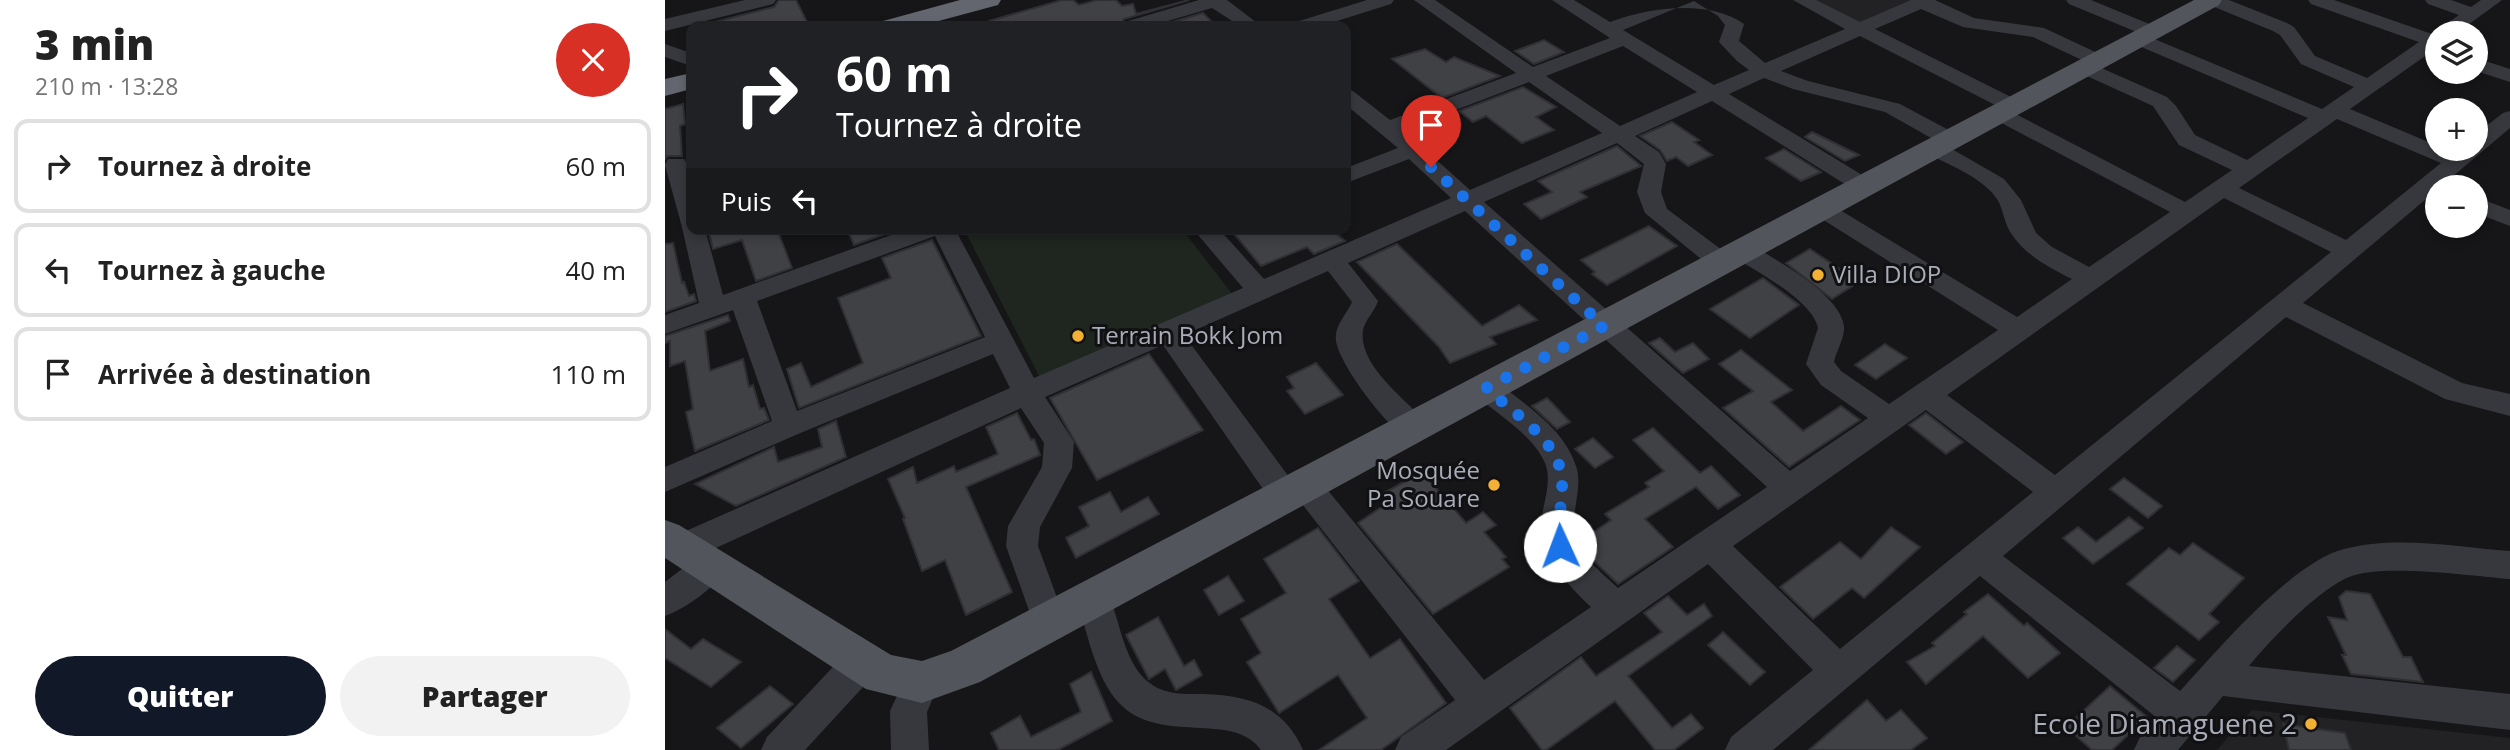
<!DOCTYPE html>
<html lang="fr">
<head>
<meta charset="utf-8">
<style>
	body { margin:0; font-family:"Open Sans",sans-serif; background:#f2f2f2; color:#222; height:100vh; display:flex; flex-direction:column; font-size:26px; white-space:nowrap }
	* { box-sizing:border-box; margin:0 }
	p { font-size:23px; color:#767676 }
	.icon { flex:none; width:38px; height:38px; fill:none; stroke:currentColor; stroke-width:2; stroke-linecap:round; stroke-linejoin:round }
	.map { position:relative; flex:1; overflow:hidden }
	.sheet { display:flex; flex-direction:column; background:#fff; width:665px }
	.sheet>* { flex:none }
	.hud { position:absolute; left:21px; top:21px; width:665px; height:214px; border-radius:14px; box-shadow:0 4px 10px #0003; background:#202124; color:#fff; overflow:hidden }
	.tools { position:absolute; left:1760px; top:21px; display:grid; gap:14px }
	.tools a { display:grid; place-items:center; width:63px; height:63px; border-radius:50%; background:#fff; box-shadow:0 4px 10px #0003; font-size:35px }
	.pin { position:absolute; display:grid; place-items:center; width:60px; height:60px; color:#fff; margin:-72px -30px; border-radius:50% 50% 50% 0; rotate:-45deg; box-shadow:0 0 7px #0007 }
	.pin .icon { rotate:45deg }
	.me { position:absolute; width:77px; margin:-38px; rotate:358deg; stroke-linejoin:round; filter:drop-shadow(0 0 5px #0008) }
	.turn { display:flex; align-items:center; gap:24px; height:147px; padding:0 35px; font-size:32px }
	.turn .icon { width:91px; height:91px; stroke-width:2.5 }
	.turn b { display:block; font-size:49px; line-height:60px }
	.then { display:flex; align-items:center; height:66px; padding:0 35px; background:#0003; gap:14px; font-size:26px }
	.round { display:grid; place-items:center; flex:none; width:74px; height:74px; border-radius:37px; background:#f2f2f2 }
	.head { display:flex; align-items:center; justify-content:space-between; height:119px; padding:0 35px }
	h1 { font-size:42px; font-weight:800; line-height:52px }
	.action { display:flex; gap:14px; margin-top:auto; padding:14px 35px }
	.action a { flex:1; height:80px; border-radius:42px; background:#111827; color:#fff; font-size:28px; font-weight:800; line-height:80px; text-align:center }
	.action a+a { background:#f2f2f2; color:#222 }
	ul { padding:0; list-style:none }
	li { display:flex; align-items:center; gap:21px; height:94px; margin:0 14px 10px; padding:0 21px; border:4px solid #e0e0e0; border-radius:14px }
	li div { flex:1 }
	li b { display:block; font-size:26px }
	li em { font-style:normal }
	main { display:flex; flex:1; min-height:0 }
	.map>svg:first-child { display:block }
</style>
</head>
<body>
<main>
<section class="sheet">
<div class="head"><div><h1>3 min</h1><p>210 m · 13:28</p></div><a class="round" style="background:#d93025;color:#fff"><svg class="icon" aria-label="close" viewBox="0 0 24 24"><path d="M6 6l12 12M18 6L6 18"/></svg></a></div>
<ul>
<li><svg class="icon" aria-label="right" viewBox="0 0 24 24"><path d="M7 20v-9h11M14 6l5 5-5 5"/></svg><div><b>Tournez à droite</b></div><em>60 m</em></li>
<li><svg class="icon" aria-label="left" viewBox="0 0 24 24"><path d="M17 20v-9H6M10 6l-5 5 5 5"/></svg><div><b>Tournez à gauche</b></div><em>40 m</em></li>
<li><svg class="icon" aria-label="arrive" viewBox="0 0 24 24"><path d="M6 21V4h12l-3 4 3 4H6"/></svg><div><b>Arrivée à destination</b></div><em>110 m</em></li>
</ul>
<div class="action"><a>Quitter</a><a>Partager</a></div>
</section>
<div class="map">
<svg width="1845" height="750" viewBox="0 0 1845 750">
	<rect width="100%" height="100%" fill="#161618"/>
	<g fill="#222225">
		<path d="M1141,0H1251L1192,25Z"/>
		<path d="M1587,710L1845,738V750H1552Z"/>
	</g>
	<path fill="#1e261f" d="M299,229H517L568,295L375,378Z"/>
	<g fill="#404145" stroke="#303034" stroke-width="2">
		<path d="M114,0H131L144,26H100L98,22L83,26H34L109,7Z"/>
		<path d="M397,0H408L414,5L432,0H451L457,6L468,4L471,14L524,0L459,19L455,26H325L324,21Z"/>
		<path d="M538,13L551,26H494Z"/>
		<path d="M879,40L899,52L869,64L850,51Z"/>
		<path d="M760,49L781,62L789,57L835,76L777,98L727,59Z"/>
		<path d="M858,87L891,107L871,117L889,130L857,143L821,116L808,122L794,111Z"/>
		<path d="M18,104L20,124L15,126L17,156H3L0,159V109Z"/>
		<path d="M1007,122L1034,140L1029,142L1047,155L1023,166L1011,157L1002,161L995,150L975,136Z"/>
		<path d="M1147,132L1194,155L1180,161L1140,137Z"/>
		<path d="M952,146L976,166L915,192L922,197L876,219L859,204L887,192L873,181Z"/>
		<path d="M1119,149L1156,172L1136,181L1101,158Z"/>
		<path d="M984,226L1012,246L942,285L927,274L930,272L916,260Z"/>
		<path d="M43,229H112L127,268L91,281L77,240L48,249Z"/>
		<path d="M182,229H234L189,245Z"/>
		<path d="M565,229H683L672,234L680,241L649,254L642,247L596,266Z"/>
		<path d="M267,240L316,336L134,408L122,369L136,363L146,387L198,363L173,298L226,278L217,258Z"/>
		<path d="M8,243L17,283L19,282L24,296L29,294L31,301L0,312V244Z"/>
		<path d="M732,244L817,326L854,305L872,320L825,337L831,344L785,363L774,347L692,262Z"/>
		<path d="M1145,249L1194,282L1167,299L1121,263Z"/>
		<path d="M1098,278L1134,305L1085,338L1045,309Z"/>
		<path d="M63,315L65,321L40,331L45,371L78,359L84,387L88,385L95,409L99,408L104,420L30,451L21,412L28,409L20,361L5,366V341L0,343V336Z"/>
		<path d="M995,338L1010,352L1028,343L1044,359L1018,373L984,343Z"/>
		<path d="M1220,344L1242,358L1211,379L1190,365Z"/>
		<path d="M1076,350L1127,390L1106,402L1138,431L1176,406L1195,420L1124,467L1058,408L1088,391L1054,364Z"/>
		<path d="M484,354L538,430L432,480L385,398Z"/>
		<path d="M651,363L678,395L640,414L622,391L629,388L622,377Z"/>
		<path d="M882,398L887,403L905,422L892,429L867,406Z"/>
		<path d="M352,413L366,440L369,439L375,455L301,487L347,592L301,615L280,560L257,571L238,519L240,518L223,479L248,467L252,483L289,466L291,472L333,454L321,427Z"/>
		<path d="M1261,413L1298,442L1281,454L1244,425Z"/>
		<path d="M171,421L181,457L71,506L30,484L109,447L113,462L157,447L153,429Z"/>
		<path d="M988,428L1035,473L1046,466L1075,495L1053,509L1031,487L980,519L1008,547L953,584L927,559L916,541L946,520L940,514L984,487L980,483L999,471L968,440Z"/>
		<path d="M928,438L948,457L930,468L910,449Z"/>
		<path d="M757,472L801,523L818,512L831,525L819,532L841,557L837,559L844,567L768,614L693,523L724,502L717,494Z"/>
		<path d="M1459,478L1497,506L1483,518L1445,489Z"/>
		<path d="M445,492L456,512L483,497L494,514L411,558L401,538L424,526L414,507Z"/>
		<path d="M1464,517L1478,528L1428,564L1398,538L1413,527L1431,542Z"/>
		<path d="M1226,527L1255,547L1199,598L1187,588L1148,619L1115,587L1175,542L1196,559Z"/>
		<path d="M653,528L694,581L664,599L705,658L735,639L781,703L716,750H654L702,718L673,675L614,713L582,662L596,653L576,619L621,593L599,559Z"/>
		<path d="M1528,543L1579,578L1544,614L1554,622L1534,640L1462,584L1504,548L1515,555Z"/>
		<path d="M563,576L579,601L554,615L539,590Z"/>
		<path d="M1681,591L1705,594L1738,657H1746L1758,682L1686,674L1677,655H1681L1663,617L1682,620L1674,597Z"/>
		<path d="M1323,594L1359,626L1362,623L1395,653L1363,678L1318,636L1261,684L1242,662L1270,646L1267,643L1302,614L1299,612Z"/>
		<path d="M1003,596L1022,615L1039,604L1047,616L963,676L1007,728L1026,714L1038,728L1009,750H990L950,701L881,750H877L845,708L916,657L931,676L997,632L979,613Z"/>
		<path d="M493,617L519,666L529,660L537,675L511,690L500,669L484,679L461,635Z"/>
		<path d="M0,629L26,649L38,639L76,662L46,687L0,658Z"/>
		<path d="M1058,632L1100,672L1085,685L1043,645Z"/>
		<path d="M1512,646L1530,660L1508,682L1489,668Z"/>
		<path d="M426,672L447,721L393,750H334L326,733L355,716L366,737L416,712L405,684Z"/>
		<path d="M105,686L128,704L76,748L52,728Z"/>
		<path d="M1445,686L1482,717L1447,750H1427L1401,727Z"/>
		<path d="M1202,700L1221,721L1236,710L1262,738L1246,750H1144Z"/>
		<path d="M1618,724L1680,733L1686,750H1624Z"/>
	</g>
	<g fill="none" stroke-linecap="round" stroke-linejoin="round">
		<g fill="#37383d" fill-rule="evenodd">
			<path d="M80,0H111L108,4L0,31V19Z"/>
			<path d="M534,0H562L596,26H575L547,8L486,26H458L460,22Z"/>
			<path d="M702,0H729L726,4L656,26H629L631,22Z"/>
			<path d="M749,0H770L868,67L945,38L887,0H909L945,22C987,6 1046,0 1079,24L1074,41L1100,63L1180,29L1128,0H1151L1195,22L1246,0H1270L1309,18L1379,28L1441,57L1444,61L1434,67L1502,97L1511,106L1530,135L1582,160L1643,118L1467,43L1464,39L1474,33L1404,4L1401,0H1426L1494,28L1496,32L1487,38L1657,109L1689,87L1636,64L1615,35L1608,31L1542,4L1539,0H1564L1622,23L1629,27L1650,56L1702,78L1754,42L1646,4L1643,0H1669L1767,34L1794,15L1763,4L1760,0H1786L1806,7L1816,0H1837L1792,33H1773V47L1685,109L1773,146V149L1789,153L1794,149H1811V134L1838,113L1845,111V128L1638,303L1797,383L1845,394V416L1780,399L1621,317L1338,556L1515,691C1552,651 1627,562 1679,549C1732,535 1792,547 1845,551V579C1809,576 1715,563 1684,577C1653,590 1606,639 1584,666L1845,694V730L1558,696L1513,750H1469L1475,737L1492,718L1315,576L1108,750H1060L1066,737L1148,670L1043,564L781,750H730L736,737L790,700L634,500L631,505L620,509L609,505L498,345L380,397L409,442L407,468L375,527L373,546L401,622L396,633L384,637L372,633L341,546L343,526L377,467L379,443L356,408L29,558L17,562L5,558L1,548L5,538L345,388L328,354L133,434L0,492V467L107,421L68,310L0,334V315L34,303L17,227L0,165L3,159H19C32,178 26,208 26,229H40L58,295L243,229H290L369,378L578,288L528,229H554L599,279L786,198L744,159L681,183V168L733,148L681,105V89L688,91L725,120L851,73ZM1029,1L1053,16L1060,25L1054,42L1072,61L1084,70L1049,85L958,30ZM1256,9L1298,27L1368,37L1421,62L1413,64L1410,68L1413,72L1488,106L1514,145L1567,170L1520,202L1345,111L1356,110L1359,106L1356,102L1210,29ZM1195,36L1338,109L1327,110L1323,114L1327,118L1505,212L1424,267L1387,247L1371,233L1356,200L1339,179L1280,145H1293L1296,140L1293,135L1235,104L1143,81L1116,71ZM958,46L1032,92L955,126L881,76ZM1099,78L1128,89L1220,112L1275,143H1261L1258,148L1261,153C1284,165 1312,175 1329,195C1338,205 1338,219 1344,230C1358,254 1383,267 1407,279L1352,317L1165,204H1149L1145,209L1149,214L1333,330L1224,404L1176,371L1169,362C1171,351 1180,338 1179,326C1175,294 1112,261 1087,245L1078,243L1069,245L1066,251L1069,257C1092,272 1147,300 1153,328L1141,364L1156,385L1203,418L1125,471L819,202L952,143L979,164L972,192L980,213L1047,268L1056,270L1065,268L1068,262L1065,256L1002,209L996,192L1001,164L994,152L970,136L1047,101L1191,191H1207L1210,186L1207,181L1064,94ZM864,82L937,133L805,190L738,130ZM1672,119L1776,163L1681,240L1574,188ZM1559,198L1666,252L1390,475L1282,395ZM800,211L1102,487L953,588C923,561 904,547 911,503C913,491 915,477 911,466C899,428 860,405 831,381L821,378L811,381L807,388L811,395C833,415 868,435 880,463C886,477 881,496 878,510C871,551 899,581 926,607L819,680L651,476L640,473L629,476L627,481L519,335L663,271L687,302C681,316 669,325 671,341C674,363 718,422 737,434C744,438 750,436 757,434L762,426L757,418C737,396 693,364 698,330C700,320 710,311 713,301L683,263ZM270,236L320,337L132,411L92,301ZM1261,410L1368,492L1175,649L1068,546Z"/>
			<path d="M0,44L26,53V66L0,57Z"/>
			<path d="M1811,58L1845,69V82L1811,71Z"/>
			<path d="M1811,197L1845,210V226L1811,213Z"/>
			<path d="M46,552L58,556L63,566C53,586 21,608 0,616V582L34,556Z"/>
			<path d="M429,584L441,589C455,617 457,659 482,681C498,695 518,694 538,694C583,695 619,706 638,750H596C568,710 495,746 454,703C430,677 422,632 412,599L417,589Z"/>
			<path d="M197,646L210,650L215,662L210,674L140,750H96L102,737L184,650Z"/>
			<path d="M257,665L270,670L275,682L262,712L264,750H226L225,711L244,670Z"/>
		</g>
		<path fill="#53555c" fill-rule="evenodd" d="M1529,0H1557L1554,5L315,682L257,703L201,689L0,558V520L14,525L226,655L257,661L286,651Z"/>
		<g fill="#63666e" fill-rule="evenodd">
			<path d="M295,0H336L333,5L255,26H214L218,21Z"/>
			<path d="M26,73V89L0,96V79Z"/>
		</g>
	</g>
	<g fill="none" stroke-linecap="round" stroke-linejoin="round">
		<path stroke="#1a73e8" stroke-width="12" stroke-dasharray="0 21.6" d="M766,167L939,326L821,388C849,413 896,442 897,481C898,504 891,522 895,546"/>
	</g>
	<g fill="#f2b134" stroke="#111113" stroke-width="2.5">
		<circle cx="1153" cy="275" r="7"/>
		<circle cx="413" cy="336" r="7"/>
		<circle cx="829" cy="485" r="7"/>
		<circle cx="1646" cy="724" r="7"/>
	</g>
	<g text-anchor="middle" stroke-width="6" stroke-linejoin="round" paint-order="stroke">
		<g font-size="24" fill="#a8adb8" stroke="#111113" text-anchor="start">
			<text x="1167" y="283">Villa DIOP</text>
			<text x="427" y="344">Terrain Bokk Jom</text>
			<text x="815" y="479" text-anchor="end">Mosquée<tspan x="815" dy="28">Pa Souare</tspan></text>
		</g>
		<g font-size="28" fill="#a8adb8" stroke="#111113" text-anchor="end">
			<text x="1632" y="734">Ecole Diamaguene 2</text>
		</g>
	</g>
</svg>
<div class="tools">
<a><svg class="icon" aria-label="layers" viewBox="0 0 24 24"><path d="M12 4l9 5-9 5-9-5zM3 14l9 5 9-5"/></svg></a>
<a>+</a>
<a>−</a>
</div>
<div class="pin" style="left:766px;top:167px;background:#d93025"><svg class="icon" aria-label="arrive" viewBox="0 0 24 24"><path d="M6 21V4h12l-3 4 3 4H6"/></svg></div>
<svg class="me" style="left:895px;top:546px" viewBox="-20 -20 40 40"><circle r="19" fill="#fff"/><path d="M0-13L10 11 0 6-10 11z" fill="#1a73e8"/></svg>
<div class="hud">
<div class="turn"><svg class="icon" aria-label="right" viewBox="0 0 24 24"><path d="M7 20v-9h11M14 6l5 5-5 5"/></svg><div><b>60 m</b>Tournez à droite</div></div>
<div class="then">Puis<svg class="icon" aria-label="left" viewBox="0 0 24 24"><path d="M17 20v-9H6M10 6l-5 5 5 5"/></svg></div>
</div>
</div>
</main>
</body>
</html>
